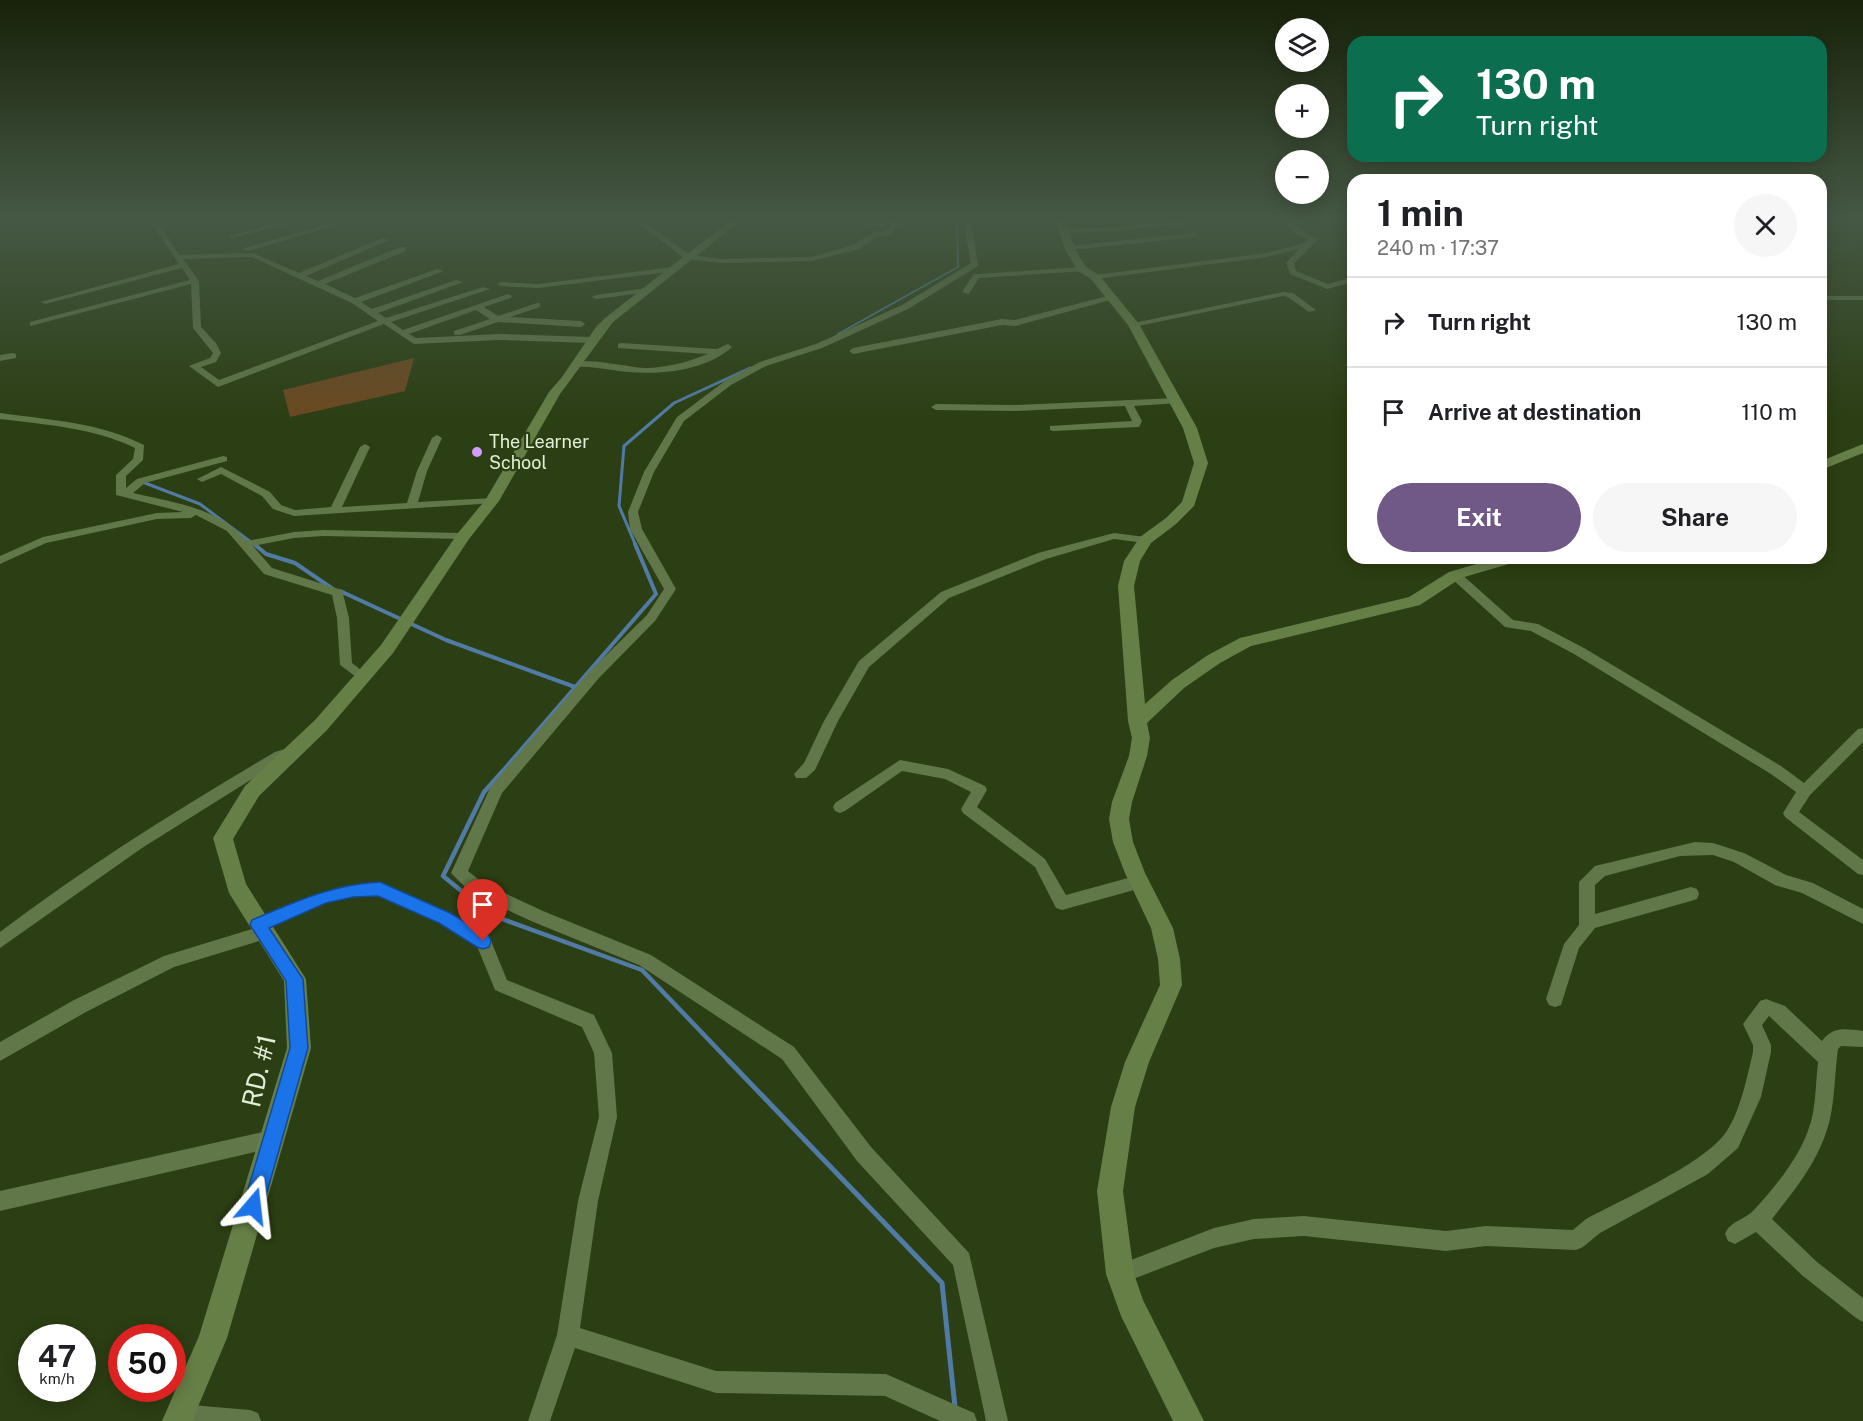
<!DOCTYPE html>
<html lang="en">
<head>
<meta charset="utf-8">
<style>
	body { margin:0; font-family:"Public Sans",sans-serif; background:#f6f6f6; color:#202124; height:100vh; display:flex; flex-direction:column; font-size:22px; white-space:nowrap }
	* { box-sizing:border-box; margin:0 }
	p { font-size:20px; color:#757577 }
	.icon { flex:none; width:33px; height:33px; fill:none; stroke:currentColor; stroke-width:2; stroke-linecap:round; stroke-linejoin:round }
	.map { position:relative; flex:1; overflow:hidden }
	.details { position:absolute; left:1347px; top:174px; width:480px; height:390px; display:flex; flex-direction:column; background:#fff; border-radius:18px; box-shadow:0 3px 15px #0003 }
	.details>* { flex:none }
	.banner { position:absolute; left:1347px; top:36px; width:480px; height:126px; border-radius:18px; box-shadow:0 3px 15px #0003; background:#0b6e4f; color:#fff; overflow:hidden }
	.buttons { position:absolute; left:1275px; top:18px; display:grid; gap:12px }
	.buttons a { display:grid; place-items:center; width:54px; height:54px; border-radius:50%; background:#fff; box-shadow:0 3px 15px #0003; font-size:30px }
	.speed { position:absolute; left:18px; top:1324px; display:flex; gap:12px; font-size:30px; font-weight:700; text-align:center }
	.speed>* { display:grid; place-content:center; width:78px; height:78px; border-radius:50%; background:#fff; box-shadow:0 3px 15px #0003; line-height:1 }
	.speed small { font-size:15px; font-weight:400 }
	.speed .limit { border:9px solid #d22; background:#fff; color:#111 }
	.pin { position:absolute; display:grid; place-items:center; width:51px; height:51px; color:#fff; margin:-62px -26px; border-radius:50% 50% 50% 0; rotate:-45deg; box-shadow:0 0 6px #0007 }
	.pin .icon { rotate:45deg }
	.me { position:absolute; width:66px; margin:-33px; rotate:17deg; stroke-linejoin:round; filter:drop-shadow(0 0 4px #0008) }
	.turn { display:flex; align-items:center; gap:21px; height:126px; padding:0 30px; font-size:27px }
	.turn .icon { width:78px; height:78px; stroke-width:2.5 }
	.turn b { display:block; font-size:42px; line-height:51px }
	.round { display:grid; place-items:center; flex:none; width:63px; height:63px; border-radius:32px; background:#f6f6f6 }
	.head { display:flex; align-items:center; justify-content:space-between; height:102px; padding:0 30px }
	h1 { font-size:36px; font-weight:700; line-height:45px }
	.cta { display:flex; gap:12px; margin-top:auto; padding:12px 30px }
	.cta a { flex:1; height:69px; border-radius:36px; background:#705986; color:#fff; font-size:24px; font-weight:700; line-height:69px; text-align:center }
	.cta a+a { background:#f6f6f6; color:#202124 }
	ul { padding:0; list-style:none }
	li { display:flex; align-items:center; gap:18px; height:90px; padding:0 30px; border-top:2px solid #e0e0e0 }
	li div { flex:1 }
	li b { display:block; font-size:22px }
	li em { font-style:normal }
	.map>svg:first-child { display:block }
</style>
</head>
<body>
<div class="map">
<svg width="1863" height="1421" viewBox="0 0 1863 1421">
	<rect width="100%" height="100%" fill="#2c3e13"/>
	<path fill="#6b4921" d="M414,358L405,391L290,417L283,390Z"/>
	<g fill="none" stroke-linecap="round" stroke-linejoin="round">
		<path stroke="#4f7ba5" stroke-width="2" d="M838,334L958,267L957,219"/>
		<g stroke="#4f7ba5" stroke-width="3">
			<path d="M145,483L200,504L256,546"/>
			<path d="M636,546L619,506L624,446L674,403L750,368"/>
		</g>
		<g stroke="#4f7ba5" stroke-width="4">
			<path d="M254,544L266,554L295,563L333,589"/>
			<path d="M340,591L446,640L575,687"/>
			<path d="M500,774L656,594L635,544"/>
		</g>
		<path stroke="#4f7ba5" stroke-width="4.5" d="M501,773L484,792L443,876L491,915L642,970L729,1061"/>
		<path stroke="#4f7ba5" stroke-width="5" d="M728,1060L942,1283L955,1407"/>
		<g fill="#617649" fill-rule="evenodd">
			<path d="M153,219H160L161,222L189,219L161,226L179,255L253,253L299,273L382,238L389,240L306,276L318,281L400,247H406V251L325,284L355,298L437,269L444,271L361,302L372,309L456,280L463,282L378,313L386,318L483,287L490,289L391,322L403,330L508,294L512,296L511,298L484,307L498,316L537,303H540V307L510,317L581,321L585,324L581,327L498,322L460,335H454V331L490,319L476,310L409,334L416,338L499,334L592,337L596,340L592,343L499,340L414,344L384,324L218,387L189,366L210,358L213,353L193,328L191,284L30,326V322L190,280L182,268L45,304L41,302L179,264L153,225ZM252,257L352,303L378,321L219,380L201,367L216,362L221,353L216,343L201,327L199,281L183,259Z"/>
			<path d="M292,219H304L232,238L228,236Z"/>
			<path d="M345,219H356L248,251L241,249Z"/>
			<path d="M633,219H641L690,255L721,259L812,257L853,245L874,232L886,231L890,226L880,227L844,219L880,223L897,220L901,222L891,235L879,236L859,249L812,261L721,263L685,259Z"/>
			<path d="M963,219H971L978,266L908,309L822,348L766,366L731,385L684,421L654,472L638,512L642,529L676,589L655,621L599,678L502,793L468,871L483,883L543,911L651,955L794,1047L871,1147L969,1253L1008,1421H986L953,1265L857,1161L782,1059L639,965L531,921L471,893L451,873L491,786L589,672L647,615L664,589L630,529L628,512L644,472L677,417L725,381L760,362L816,344L902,305L971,263Z"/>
			<path d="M1191,219H1214L1210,221L1114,231L1064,233L1060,231L1064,229L1114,227Z"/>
			<path d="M1284,219H1292L1299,228L1318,240L1294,263L1296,271L1328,284L1353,277V282L1327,289L1290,274L1286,263L1299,249L1267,257L1095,279L1091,277L1095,275L1267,253L1304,243L1309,240L1293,232Z"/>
			<path d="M1193,233H1196V237L1070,250L1066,248L1070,246Z"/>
			<path d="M673,267H676V271L538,288L501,286L497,284L501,282L538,284Z"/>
			<path d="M1082,267H1085V271L979,278L969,294L962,292L974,274H977Z"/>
			<path d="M647,288L651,290L650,292L596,299L592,297L596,295Z"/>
			<path d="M1283,292L1293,293L1316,310L1309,312L1288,297L1283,296L1133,327L1129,324Z"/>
			<path d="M1111,295H1114V299L1015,326L1002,325L853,354L849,351L853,348L1002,319L1015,320Z"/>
			<rect x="1821" y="296" width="42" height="4"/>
			<path d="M621,343L717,349L728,344L732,347C707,370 662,375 629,372C612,371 594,366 577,367L572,364C584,356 630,368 647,368C669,367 688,362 708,354L618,348V344Z"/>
			<path d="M13,353L16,354V358L0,361V355Z"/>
			<path d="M1176,398L1179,399V403L1134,406L1142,421L1139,427L1053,431L1050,430V426L1132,421L1125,406L1014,411L936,410L931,407L936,404L1014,405Z"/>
			<path d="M0,413C50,420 98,422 144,445L143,460L126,476V488L137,479L223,456L227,457V461L145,483L133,493C175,503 217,507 247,541L294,532L323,530L463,533L469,536L463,539L323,536L294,538L253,546L272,568L342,590L349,618L352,663L370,677L363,682L340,665L337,618L332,595L264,574L227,531L196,515L191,518L157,519L46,543L0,564V556L43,537L157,513L183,512L116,495V475L133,459L135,448C92,427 46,425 0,419Z"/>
			<path d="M437,435L442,438L427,471L418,502L492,498L497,501L496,503L294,516L273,509L262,496L221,474L202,482L197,479L221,467L270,492L281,505L295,510L331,507L360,447L365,444L370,447L342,507L407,503L417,471L432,438Z"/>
			<path d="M1114,533L1145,537L1151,540L1145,543L1114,539L1046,559L949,598L869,667L838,721L815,770L806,778H796L794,774L804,763L824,721L859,661L941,592L1038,553Z"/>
			<path d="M1455,571L1459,572L1513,620L1538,624L1584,648L1781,766L1804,783L1858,729L1863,728V742L1810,795L1799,812L1863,860V875L1858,874L1785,817L1783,813L1796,792L1771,774L1574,654L1531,631L1505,627L1451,578L1449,575L1451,572Z"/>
			<path d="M288,748L293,749L295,753L293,757L249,781L142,848L0,948V932C88,865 180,808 275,752Z"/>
			<path d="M900,760L948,769L985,786L987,790L977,807L1045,859L1066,895L1139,875L1145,877L1147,882L1145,887L1062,910L1056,908L1035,867L963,813L961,809L971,792L945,779L902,771L845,811L840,813L835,811L833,807L835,803Z"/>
			<path d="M1695,842L1713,843L1744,853L1786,875L1813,883L1863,909V924L1802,893L1775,885L1734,862L1713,855L1680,856L1605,876L1595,885V914L1691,887L1697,889L1699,894L1697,899L1691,901L1595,928L1579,948L1561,1005L1555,1007L1549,1005L1546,999L1564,944L1579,925V882L1595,866Z"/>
			<path d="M380,882L451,913L489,936L507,980L594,1015L612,1053L617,1117L598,1201L580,1328L716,1371L886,1374L974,1413L977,1421H940L885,1396L716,1393L575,1348L550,1421H528L557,1335L578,1201L599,1117L594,1053L582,1027L495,990L477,946L439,923L379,896L353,897L326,903L269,928L271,933L269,938L174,967L86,1012L0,1061V1042L74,1000L164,956L252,929L250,925L252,920C296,902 332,884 380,882Z"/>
			<path d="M1766,999L1785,1006L1822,1041C1833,1026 1846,1029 1863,1031V1047L1841,1046L1838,1049C1835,1070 1835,1093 1831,1114C1823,1156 1797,1187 1772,1219L1817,1262L1863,1298V1322L1856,1318L1803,1276L1756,1232L1735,1244L1728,1241L1725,1234C1730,1221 1744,1220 1753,1211C1778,1184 1806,1150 1813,1113C1816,1096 1816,1079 1818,1062L1769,1016L1762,1025L1771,1045V1052L1761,1097L1738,1148L1708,1174L1600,1233L1583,1247L1576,1250L1486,1246L1446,1251L1304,1236L1254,1239L1214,1248L1120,1284L1113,1281L1110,1274L1113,1267L1214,1228L1254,1219L1304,1216L1446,1231L1486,1226L1573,1230L1586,1219C1623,1199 1699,1166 1724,1135C1740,1114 1747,1077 1753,1052V1045L1743,1024L1760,1001Z"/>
			<path d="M272,1130L279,1132L281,1139L279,1146L272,1148L0,1211V1191Z"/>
			<path d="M180,1404L250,1410L258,1413L261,1421H171L169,1415L172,1407Z"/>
		</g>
		<g fill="#667f47" fill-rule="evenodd">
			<path d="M732,219H743L613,322L560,394L499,501L469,539L393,653L327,730L259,796L233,839L246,884L306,979L311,1048L227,1338L192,1421H162L199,1336L287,1048L284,981L229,893L213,838L245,786L315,720L381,645L458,533L486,499L549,392L562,377L596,327L605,318Z"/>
			<path d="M1054,219H1064L1076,251L1086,267L1099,275L1139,324L1197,428L1208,463L1194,506L1176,524L1151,543L1140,561L1134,586L1145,704L1172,680L1208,655L1240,638L1409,597L1449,572L1497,558H1522L1519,561L1461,578L1420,605L1251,646L1220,663L1184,688L1147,723L1150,738L1147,756L1132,802L1129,819L1133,842L1145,873L1173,928L1180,959L1182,985L1149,1062L1135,1107L1123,1191L1134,1274L1143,1300L1204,1421H1173L1121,1316L1106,1274L1097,1191L1111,1107L1125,1062L1160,985L1158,959L1151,928L1125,873L1113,842L1109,819L1112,802L1129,756L1132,738L1128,721L1118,586L1124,561L1140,537L1166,518L1182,502L1194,463L1183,428L1128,325L1091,279L1078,271L1066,251Z"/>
			<path d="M1863,444V453L1821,470V461Z"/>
		</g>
	</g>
	<linearGradient id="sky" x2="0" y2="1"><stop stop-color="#18220a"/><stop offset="0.52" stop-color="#455844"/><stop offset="1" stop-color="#455844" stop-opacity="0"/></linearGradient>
	<rect width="1863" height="418" fill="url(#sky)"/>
	<path fill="#1a73e8" stroke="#114b97" stroke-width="1.5" d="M380,882L450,913L489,936L491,941L489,947L483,949L477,947L439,923L378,896L353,897L326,903L269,928L303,979L308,1048L263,1206L260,1213L253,1216L246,1213L243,1206L290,1048L286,981L250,925L252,920C295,902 333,884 380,882Z"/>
	<circle fill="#d29dfd" stroke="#2c3e13" stroke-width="2" cx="477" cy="452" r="6"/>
	<g text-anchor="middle" stroke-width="4.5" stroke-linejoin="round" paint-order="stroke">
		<g font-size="18" fill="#e2eed5" stroke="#2c3e13" text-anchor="start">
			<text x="489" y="448">The Learner<tspan x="489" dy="21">School</tspan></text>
		</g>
		<g font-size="26" fill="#e2eed5" stroke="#2c3e13">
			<text transform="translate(259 1071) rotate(-77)" y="9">RD. #1</text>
		</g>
	</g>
</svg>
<div class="buttons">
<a><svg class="icon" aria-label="layers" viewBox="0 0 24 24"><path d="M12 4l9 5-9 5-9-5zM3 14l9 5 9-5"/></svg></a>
<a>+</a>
<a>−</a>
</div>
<div class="speed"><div>47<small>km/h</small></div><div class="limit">50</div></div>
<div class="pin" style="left:483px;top:941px;background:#d93025"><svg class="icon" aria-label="arrive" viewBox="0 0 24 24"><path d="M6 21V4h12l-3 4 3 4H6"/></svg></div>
<svg class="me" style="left:253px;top:1206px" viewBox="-20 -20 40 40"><path d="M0-17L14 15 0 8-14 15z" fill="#1a73e8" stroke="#fff" stroke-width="4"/></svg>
<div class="banner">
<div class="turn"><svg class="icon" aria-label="right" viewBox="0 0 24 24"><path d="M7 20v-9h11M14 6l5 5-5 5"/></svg><div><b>130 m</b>Turn right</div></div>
</div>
<section class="details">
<div class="head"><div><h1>1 min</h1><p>240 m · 17:37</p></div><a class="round"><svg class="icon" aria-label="close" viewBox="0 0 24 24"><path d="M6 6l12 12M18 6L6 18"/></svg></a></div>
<ul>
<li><svg class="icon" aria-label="right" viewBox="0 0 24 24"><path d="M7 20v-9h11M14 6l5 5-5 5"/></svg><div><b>Turn right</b></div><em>130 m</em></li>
<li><svg class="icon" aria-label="arrive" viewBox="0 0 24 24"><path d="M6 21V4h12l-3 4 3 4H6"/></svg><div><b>Arrive at destination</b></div><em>110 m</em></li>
</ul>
<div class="cta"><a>Exit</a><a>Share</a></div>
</section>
</div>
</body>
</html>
